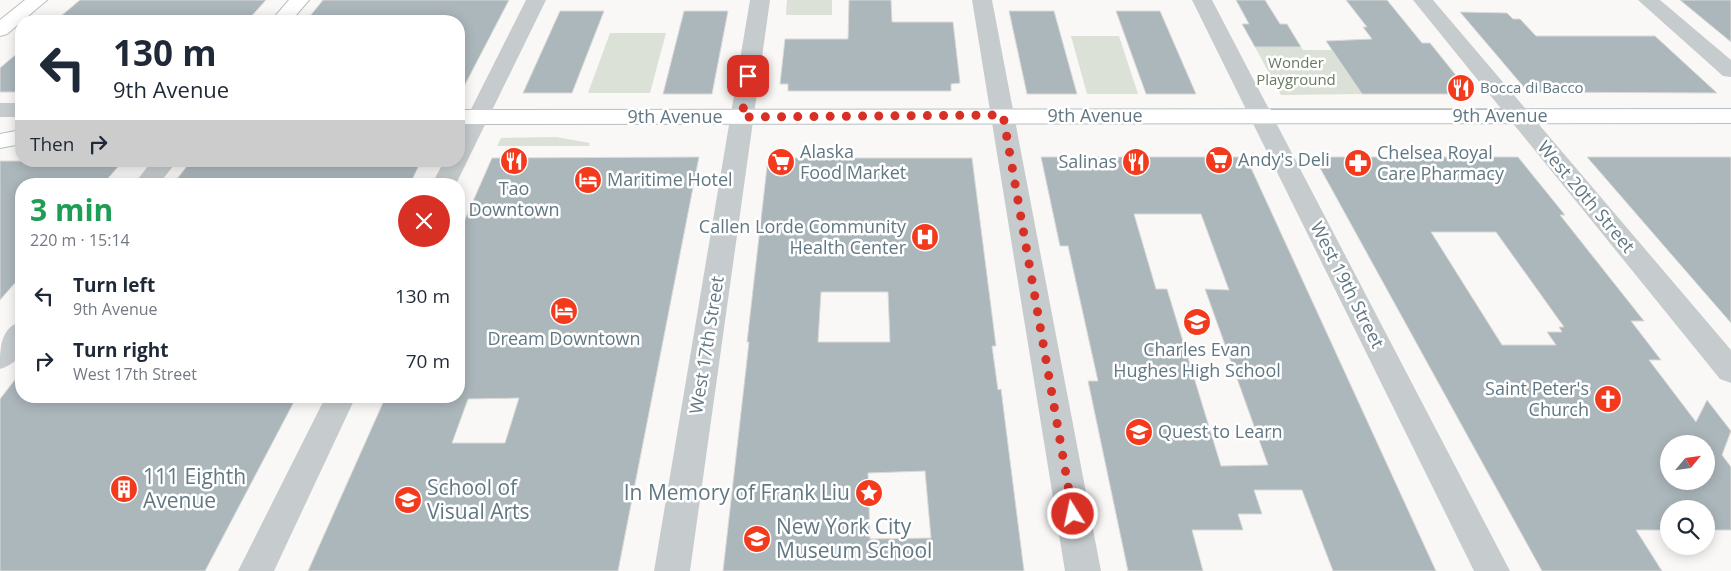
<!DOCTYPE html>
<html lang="en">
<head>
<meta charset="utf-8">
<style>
	body { margin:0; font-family:"Open Sans",sans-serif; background:#f2f2f3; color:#1f2937; height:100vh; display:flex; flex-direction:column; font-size:19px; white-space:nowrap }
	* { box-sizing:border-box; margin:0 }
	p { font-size:16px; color:#747a83 }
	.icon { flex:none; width:28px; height:28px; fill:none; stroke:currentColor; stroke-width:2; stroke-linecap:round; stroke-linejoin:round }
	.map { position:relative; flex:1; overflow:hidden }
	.drawer { position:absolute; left:15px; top:178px; width:450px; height:225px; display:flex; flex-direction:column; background:#fff; border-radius:20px; box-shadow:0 2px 12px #0003 }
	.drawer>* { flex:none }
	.banner { position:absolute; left:15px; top:15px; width:450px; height:152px; border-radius:20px; box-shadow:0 2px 12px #0003; background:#fff; color:#1f2937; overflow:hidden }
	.needle { width:32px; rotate:61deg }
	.tools { position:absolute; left:1660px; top:435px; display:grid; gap:10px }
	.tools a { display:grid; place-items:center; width:55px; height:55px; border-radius:50%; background:#fff; box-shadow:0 2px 12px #0003; font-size:25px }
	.pin { position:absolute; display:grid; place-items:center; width:42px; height:42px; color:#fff; margin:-21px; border-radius:10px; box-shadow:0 2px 8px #0006 }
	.me { position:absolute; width:55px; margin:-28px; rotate:350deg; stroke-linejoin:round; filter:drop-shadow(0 0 4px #0008) }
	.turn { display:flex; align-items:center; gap:18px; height:105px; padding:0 15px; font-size:22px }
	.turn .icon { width:65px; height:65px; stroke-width:2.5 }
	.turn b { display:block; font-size:35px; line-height:42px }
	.then { display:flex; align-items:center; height:48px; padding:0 15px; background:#0003; gap:10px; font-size:19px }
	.round { display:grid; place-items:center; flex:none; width:52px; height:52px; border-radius:26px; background:#f2f2f3 }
	.headline { display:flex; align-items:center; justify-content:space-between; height:85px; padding:0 15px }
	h1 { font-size:30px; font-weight:700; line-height:38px; color:#1e9e55 }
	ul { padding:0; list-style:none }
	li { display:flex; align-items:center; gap:15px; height:65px; padding:0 15px }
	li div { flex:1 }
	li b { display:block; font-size:19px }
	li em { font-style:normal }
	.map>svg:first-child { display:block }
</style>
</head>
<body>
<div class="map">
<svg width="1731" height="571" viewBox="0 0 1731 571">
	<rect width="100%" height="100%" fill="#f9f8f6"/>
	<g fill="#dbe1d6">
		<path d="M787,0H832V15H786Z"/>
		<path d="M610,33H666L650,93H588Z"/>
		<path d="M1071,36H1119L1138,94H1087Z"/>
		<path d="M1255,47H1301L1303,50H1332L1362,94L1281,95Z"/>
		<path d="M556,137L590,143L589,146H497L501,138Z"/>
	</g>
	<g fill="#acb7bc" stroke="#dadad8" fill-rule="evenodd">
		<path d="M80,0H266L247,21H55Z"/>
		<path d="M323,0H509L459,96V21H306Z"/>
		<path d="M849,0H891L892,22H953L960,83L951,84V91H788V84H780L785,39H848Z"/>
		<path d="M1236,0H1265L1280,24H1287L1301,47H1255L1242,24H1249Z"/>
		<path d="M1346,0H1387L1422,43H1430L1471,94H1362L1326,41L1372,39L1363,27H1367Z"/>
		<path d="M1680,0H1731V42Z"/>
		<path d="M560,11H604L572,93H523Z"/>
		<path d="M684,11H728L712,94H663Z"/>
		<path d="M1009,11H1054L1077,94H1027Z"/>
		<path d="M1116,11H1160L1196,94H1146Z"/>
		<path d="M1460,12L1507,13L1513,19H1520L1536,36H1655L1717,93L1528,92Z"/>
		<path d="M21,50V92H0V68Z"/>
		<path d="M699,157L618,571H308L386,396H459V233L492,158ZM519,398L505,443H452L468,399Z"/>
		<path d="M1041,157H1246L1436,571H1333L1302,490H1254L1262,514H1238L1243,530H1192L1203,571H1128L1088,381H1098L1068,246H1060ZM1134,214H1201L1229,290L1205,289L1268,465L1221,466L1167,289H1156Z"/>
		<path d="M1314,157H1518L1565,215H1560L1644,321H1631L1661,360H1649L1696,422L1707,400L1731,431L1722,455L1731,467V530H1706V509H1669V530H1636L1662,571H1542ZM1431,232H1496L1564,327H1559L1562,332H1547L1556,345H1502ZM1669,444H1706V481H1669Z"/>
		<path d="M1587,157H1731V323L1678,262Z"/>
		<path d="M768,158H972L996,346H992L998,390L1001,389L1024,571H723L749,342H747ZM821,292H888L890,342H818ZM925,471L931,538L870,539L868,473Z"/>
		<path d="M0,161H123L103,184H21V276L0,300Z"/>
		<path d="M191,161H421L410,184H173Z"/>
		<path d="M21,372V396H297L205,571H0V399Z"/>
	</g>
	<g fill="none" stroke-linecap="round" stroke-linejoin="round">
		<g stroke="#b8bfc3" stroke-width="2">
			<g id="secondary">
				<path d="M25,0H47L7,34L0,36V20Z"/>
				<path d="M289,0H309L291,21H271Z"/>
				<path d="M1731,109V123L459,124V110Z"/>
				<path d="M21,130V144L0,148V134Z"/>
			</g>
		</g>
		<g fill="#c6cbce" fill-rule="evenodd">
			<path d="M526,0H546L456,184H432L444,161H459V133Z"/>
			<path d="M750,0H770L690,571H654Z"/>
			<path d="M972,0H992L1101,571H1065Z"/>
			<path d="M1192,0H1212L1510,571H1474Z"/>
			<path d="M1413,0H1433L1731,350V383L1720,379Z"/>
			<path d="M1638,0H1660L1731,60V77L1723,76Z"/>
			<rect x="0" y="103" width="21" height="14"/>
			<path d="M152,161H177L159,184H134Z"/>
			<path d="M21,321C22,343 25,362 0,369C0,347 0,329 21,321Z"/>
			<path d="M326,396H356L274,571H238Z"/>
		</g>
		<use href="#secondary" fill="#fff" fill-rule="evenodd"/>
	</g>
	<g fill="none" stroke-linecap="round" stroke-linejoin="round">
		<path stroke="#d93025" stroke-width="9" stroke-dasharray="0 16.2" d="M748,76L742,117L1003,115L1073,514"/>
	</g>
	<defs>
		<g id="restaurant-disc" transform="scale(1.4375)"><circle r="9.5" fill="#f33a1c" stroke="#fff"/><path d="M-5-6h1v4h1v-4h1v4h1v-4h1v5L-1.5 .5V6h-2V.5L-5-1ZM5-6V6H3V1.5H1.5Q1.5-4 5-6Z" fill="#fff"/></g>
		<g id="supermarket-disc" transform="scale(1.4375)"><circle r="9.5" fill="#f33a1c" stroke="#fff"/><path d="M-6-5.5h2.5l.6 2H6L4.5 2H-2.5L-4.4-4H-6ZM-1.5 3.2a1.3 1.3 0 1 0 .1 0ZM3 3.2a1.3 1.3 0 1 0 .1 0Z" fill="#fff"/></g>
		<g id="pharmacy-disc" transform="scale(1.4375)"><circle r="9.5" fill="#f33a1c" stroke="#fff"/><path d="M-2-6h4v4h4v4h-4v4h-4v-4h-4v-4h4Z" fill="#fff"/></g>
		<g id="hotel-disc" transform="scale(1.4375)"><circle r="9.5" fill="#f33a1c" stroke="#fff"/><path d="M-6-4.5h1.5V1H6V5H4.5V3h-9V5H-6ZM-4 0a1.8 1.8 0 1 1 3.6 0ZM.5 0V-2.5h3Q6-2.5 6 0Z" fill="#fff"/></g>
		<g id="hospital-disc" transform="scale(1.4375)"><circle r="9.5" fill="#f33a1c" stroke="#fff"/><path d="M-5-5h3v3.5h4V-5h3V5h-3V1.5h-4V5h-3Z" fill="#fff"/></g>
		<g id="school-disc" transform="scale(1.4375)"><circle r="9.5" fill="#f33a1c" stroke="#fff"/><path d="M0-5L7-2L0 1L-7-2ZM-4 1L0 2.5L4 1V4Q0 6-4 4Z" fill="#fff"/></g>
		<g id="church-disc" transform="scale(1.4375)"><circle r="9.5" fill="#f33a1c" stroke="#fff"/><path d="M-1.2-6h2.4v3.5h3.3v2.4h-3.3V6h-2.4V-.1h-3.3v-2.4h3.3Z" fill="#fff"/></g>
		<g id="building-disc" transform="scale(1.4375)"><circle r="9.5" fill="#f33a1c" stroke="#fff"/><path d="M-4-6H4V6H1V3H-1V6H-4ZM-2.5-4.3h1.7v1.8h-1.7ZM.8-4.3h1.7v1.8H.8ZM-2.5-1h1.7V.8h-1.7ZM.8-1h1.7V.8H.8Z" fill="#fff"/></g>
		<g id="sight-disc" transform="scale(1.4375)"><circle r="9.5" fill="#f33a1c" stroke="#fff"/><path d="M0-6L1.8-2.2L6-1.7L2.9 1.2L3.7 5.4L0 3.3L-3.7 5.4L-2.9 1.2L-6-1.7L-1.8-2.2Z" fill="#fff"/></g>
		<g id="university-disc" transform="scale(1.4375)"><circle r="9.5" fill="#f33a1c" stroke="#fff"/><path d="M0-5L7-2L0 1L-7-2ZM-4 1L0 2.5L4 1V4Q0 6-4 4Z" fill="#fff"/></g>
	</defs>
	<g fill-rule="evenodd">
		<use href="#restaurant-disc" x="1461" y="88"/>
		<use href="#supermarket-disc" x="1219" y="160"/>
		<use href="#restaurant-disc" x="514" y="161"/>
		<use href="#supermarket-disc" x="781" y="162"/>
		<use href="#restaurant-disc" x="1136" y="162"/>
		<use href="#pharmacy-disc" x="1358" y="163"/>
		<use href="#hotel-disc" x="588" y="180"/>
		<use href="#hospital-disc" x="925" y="237"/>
		<use href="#hotel-disc" x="564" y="311"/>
		<use href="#school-disc" x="1197" y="322"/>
		<use href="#church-disc" x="1608" y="399"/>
		<use href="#school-disc" x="1139" y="432"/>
		<use href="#building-disc" x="124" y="489"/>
		<use href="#sight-disc" x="869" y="493"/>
		<use href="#university-disc" x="408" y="500"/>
		<use href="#school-disc" x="757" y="539"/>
	</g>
	<g text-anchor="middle" stroke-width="5" stroke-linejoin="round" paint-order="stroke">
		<g font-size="15" fill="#687a60" stroke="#fff">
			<text x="1296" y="68">Wonder<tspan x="1296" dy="17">Playground</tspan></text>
		</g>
		<g font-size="15" fill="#617884" stroke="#fff" text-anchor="start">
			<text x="1480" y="93">Bocca di Bacco</text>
		</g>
		<g font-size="18" fill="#617884" stroke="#fff">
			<text x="1095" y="122">9th Avenue</text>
			<text x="1500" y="122">9th Avenue</text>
			<text x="675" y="123">9th Avenue</text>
			<text transform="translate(1586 197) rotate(50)" y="6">West 20th Street</text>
			<text transform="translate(1347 285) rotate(63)" y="6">West 19th Street</text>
			<text transform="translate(707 345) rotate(-81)" y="6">West 17th Street</text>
		</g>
		<g font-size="18" fill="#617884" stroke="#fff" text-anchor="start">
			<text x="800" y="158">Alaska<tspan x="800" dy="21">Food Market</tspan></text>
			<text x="1377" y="159">Chelsea Royal<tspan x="1377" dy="21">Care Pharmacy</tspan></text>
			<text x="1238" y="166">Andy's Deli</text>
			<text x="1117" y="168" text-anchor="end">Salinas</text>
			<text x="607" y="186">Maritime Hotel</text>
			<text x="514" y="195" text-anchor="middle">Tao<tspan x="514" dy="21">Downtown</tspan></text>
			<text x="906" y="233" text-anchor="end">Callen Lorde Community<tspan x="906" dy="21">Health Center</tspan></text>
			<text x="564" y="345" text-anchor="middle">Dream Downtown</text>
			<text x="1197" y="356" text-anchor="middle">Charles Evan<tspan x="1197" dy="21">Hughes High School</tspan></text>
			<text x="1589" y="395" text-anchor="end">Saint Peter's<tspan x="1589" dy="21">Church</tspan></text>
			<text x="1158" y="438">Quest to Learn</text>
		</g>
		<g font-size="21" fill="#617884" stroke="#fff" text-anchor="start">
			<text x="143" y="484">111 Eighth<tspan x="143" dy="24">Avenue</tspan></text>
			<text x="427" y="495">School of<tspan x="427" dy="24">Visual Arts</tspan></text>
			<text x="850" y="500" text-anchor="end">In Memory of Frank Liu</text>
			<text x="776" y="534">New York City<tspan x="776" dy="24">Museum School</tspan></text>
		</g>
	</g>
</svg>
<div class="tools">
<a><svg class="needle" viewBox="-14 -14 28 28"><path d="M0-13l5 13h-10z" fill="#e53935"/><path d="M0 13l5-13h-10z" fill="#747a83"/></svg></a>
<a><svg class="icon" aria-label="search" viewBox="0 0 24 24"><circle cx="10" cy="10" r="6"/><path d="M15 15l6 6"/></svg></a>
</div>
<div class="pin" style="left:748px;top:76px;background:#d93025"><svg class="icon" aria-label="arrive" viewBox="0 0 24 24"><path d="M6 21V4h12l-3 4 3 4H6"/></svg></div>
<svg class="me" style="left:1073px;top:514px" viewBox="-20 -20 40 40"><circle r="17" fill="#d93025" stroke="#fff" stroke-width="3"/><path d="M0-11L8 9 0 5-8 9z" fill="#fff"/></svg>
<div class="banner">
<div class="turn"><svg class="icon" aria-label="left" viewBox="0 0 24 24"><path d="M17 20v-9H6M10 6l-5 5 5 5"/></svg><div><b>130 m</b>9th Avenue</div></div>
<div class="then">Then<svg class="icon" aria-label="right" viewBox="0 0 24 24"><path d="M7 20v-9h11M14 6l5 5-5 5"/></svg></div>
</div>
<section class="drawer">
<div class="headline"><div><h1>3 min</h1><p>220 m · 15:14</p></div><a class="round" style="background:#d93025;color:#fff"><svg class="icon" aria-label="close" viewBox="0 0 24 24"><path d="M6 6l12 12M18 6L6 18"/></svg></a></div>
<ul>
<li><svg class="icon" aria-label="left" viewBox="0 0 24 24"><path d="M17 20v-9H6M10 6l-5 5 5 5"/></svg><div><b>Turn left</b><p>9th Avenue</p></div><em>130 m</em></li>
<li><svg class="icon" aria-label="right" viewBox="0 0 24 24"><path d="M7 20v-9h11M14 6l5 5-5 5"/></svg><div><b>Turn right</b><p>West 17th Street</p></div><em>70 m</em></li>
</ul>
</section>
</div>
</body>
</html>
